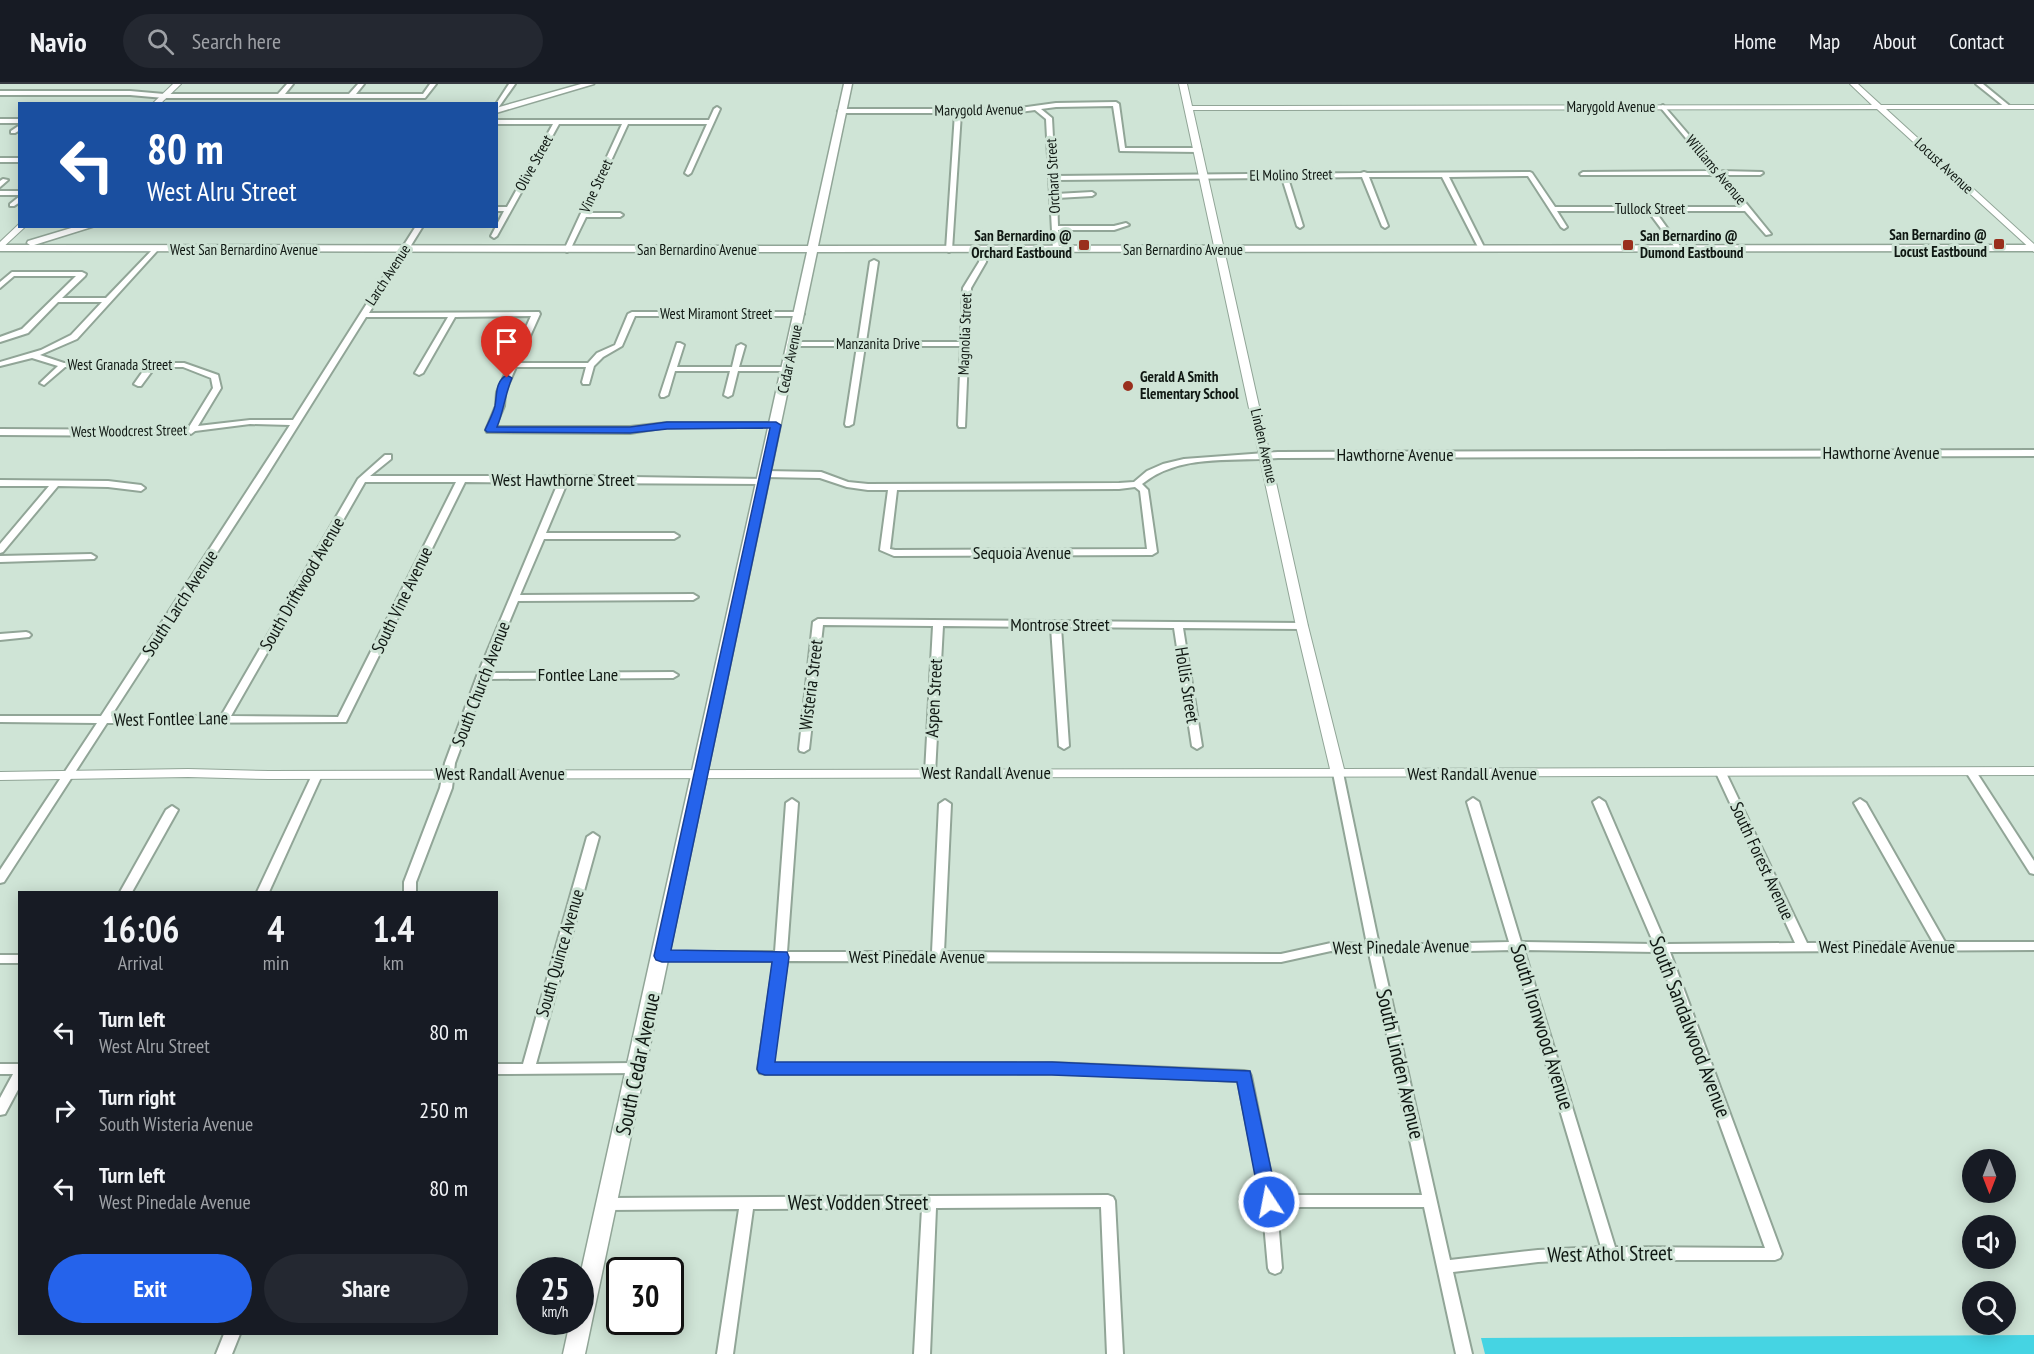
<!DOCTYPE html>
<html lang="en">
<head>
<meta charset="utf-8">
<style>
	body { margin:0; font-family:"PT Sans Narrow",sans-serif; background:#242831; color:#f1f3f6; height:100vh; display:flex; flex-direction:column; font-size:22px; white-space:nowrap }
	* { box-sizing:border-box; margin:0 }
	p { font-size:20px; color:#9ea1a6 }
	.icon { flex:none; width:33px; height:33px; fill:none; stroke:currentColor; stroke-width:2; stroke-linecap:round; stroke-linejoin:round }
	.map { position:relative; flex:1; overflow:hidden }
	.panel { position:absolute; left:18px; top:807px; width:480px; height:444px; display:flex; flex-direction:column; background:#171b24; border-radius:0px; box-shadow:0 3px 15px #0003 }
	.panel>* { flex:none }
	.hud { position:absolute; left:18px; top:18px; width:480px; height:126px; border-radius:0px; box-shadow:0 3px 15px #0003; background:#1a4fa0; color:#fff; overflow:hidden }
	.needle { width:39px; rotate:180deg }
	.buttons { position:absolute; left:1962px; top:1065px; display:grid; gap:12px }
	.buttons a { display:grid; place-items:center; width:54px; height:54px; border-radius:50%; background:#171b24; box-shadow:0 3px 15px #0003; font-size:30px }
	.speed { position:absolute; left:516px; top:1173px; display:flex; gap:12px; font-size:30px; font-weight:700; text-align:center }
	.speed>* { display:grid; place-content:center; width:78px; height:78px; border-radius:50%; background:#171b24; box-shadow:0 3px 15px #0003; line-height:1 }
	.speed small { font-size:15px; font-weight:400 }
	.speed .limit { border:3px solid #111; border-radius:9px; background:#fff; color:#111 }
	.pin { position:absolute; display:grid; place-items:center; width:51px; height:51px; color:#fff; margin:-62px -26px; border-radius:50% 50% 50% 0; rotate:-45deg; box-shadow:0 0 6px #0007 }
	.pin .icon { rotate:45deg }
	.me { position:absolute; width:66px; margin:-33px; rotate:349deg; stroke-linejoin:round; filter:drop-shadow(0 0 4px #0008) }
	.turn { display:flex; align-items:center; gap:21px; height:126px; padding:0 30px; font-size:27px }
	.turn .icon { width:78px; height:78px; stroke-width:2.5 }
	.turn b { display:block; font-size:42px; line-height:51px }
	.eta { display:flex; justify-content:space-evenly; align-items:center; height:102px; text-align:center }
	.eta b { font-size:36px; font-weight:700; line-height:42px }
	.cta { display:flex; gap:12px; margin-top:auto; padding:12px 30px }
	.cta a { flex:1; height:69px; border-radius:36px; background:#2563eb; color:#fff; font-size:24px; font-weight:700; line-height:69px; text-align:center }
	.cta a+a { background:#242831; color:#f1f3f6 }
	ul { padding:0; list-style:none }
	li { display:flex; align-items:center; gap:18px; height:78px; padding:0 30px }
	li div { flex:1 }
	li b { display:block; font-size:22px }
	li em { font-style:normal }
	header { display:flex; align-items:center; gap:36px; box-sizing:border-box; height:84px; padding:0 30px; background:#171b24; border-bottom:2px solid #363941 }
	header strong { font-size:28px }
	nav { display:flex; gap:33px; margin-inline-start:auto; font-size:21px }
	.search { width:420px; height:54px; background:#242831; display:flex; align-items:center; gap:15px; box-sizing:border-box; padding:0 21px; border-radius:33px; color:#9ea1a6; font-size:22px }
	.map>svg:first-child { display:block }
</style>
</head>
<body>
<header>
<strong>Navio</strong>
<div class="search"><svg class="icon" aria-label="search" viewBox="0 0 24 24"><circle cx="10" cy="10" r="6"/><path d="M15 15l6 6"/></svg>Search here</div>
<nav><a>Home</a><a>Map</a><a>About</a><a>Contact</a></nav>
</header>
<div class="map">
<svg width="2034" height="1270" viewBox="0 0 2034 1270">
	<rect width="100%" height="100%" fill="#cfe4d6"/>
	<path fill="#45d4e3" d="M2034,1251V1270H1485L1481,1254Z"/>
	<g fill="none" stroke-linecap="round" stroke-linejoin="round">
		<g stroke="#91a597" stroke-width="4">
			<g id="minor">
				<path d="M287,0H293L285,10H349L358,0H364L356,10H423L430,0H436L425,14H164L130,11H0V7H130L164,10H278Z"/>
				<path d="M509,0H515L496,27V20Z"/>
				<path d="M1976,0H1983L2011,23L2006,24Z"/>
				<path d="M1116,18L1119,20L1125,64H1198L1201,66L1198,68L1120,67L1113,22L1056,23L1041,25L1052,34L1055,92L1361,89L1364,88L1367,89L1530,88L1532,89L1555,123H1742L1716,91H1581L1580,90L1583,88L1713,87L1661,24L1660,23L1663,21L1720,87L1762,88L1763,89L1760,91H1723L1771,150L1766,151L1745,127H1655L1682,165L1679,167L1677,166L1648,127H1557L1567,143L1564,145L1561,143L1528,92L1449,93L1485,165L1482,167L1479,165L1442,93H1369L1388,142L1385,144L1382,142L1362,93L1288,94L1303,142L1300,144L1297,142L1282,94L1056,96V110L1092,108L1095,110L1092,112L1057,114L1058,142H1114L1126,139L1129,141L1114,146H1058L1059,166L1056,168L1053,166L1046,35L1035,26L1013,29H961L952,166L949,168L946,166L955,29H841L838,27L841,25H1013L1056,19Z"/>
				<path d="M717,23L720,25L691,89L688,91L685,89L707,40H628L587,129H620L623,131L620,133H586L570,166L567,168L564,166L622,40H559L497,152L494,154L491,152L504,127H496V123H507L553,40H496V36H709L714,25Z"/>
				<rect x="0" y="35" width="20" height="4"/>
				<path d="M20,41V46L15,49H11V47Z"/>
				<rect x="0" y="74" width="20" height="4"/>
				<path d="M3,95L8,96L0,103V97Z"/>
				<rect x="0" y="107" width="20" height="4"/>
				<path d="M20,112V118L14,122H10V120Z"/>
				<path d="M416,142H423L369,229L539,228L540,230L518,279H588L597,269L615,261L628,230L632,228H800L804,230L800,232H635L622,262L603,273L594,282L589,300H583L582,298L586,283H516L505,308L504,322L495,343H630L667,339H776L780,341L776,343H667L630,349L487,348L486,346L496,322L497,308L531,232L455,233L423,289L419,291L415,289L448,233H366L264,396L111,632H221L358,395L385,371H391V375L370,392H564L766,395V399L763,400L567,399L546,449H674L679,452L674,455H544L520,511L693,510L698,513L693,516L518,517L488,589L673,588L678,591L673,594L486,595L455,679L452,704L416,798V808H404V798L440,704L445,679L477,592L558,399L465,398L346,638L107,639L4,798L0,799V786L97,639L0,638V632H101L290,341L250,340L195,347L191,350L188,348L163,352L0,351V345L163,346L189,343L213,304L211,294L183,283H155L141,302H138L134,300L146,283H65L44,301L40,299L58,282L32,274L0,282V278L41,266L71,251L102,218H58L28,249L0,258V253L22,245L76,192H14L0,204V198L12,188H82L86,190L85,192L62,214H106L153,165H157V167L77,255L40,271L64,279H184L218,291L221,304L198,342L250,336H293ZM365,398H456L338,633L231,632Z"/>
				<path d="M985,164L988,166L986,178L971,204L965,343H959L958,341L961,262H865L853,340L849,342H846L845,340L857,262H792L788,260L789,258H858L870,178L874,176L878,178L866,258H961L963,204L979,178L982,166Z"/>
				<path d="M677,259H680L684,261L677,283H732L737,262L741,260L745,262L739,283H787L791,285L787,287H738L732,311L728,313L724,311L730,287H675L668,311L664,313H661L660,311Z"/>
				<path d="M2034,366V372L1278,374C1233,378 1180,369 1142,400L1148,406L1157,468L1152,471L894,472L880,466L888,406H868L847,403L820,394L765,393L761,390L765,387L821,388L848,398L868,400L1119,399L1134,398L1147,387L1163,380L1184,375L1278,368ZM1135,403L1140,407L1147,465L895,466L890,465L897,406L1119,405Z"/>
				<path d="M0,396L108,397L141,401L145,404L141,407L108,403L58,402L3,468L0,469V460L49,402H0Z"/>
				<path d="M91,470L96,473L94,475L0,478V472Z"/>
				<path d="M818,535L1302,539L1307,542L1302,545L1183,544L1202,662L1197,665L1192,662L1174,544L1061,543L1069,662L1064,665L1059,662L1051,543L943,542L935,689L930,692L925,689L933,542L823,541L809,665L804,668L800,667L799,665L813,538Z"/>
				<path d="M26,548L29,549L31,551L29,553L0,556V550Z"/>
				<path d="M1971,685L1975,686L2034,777V790L2030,789L1966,688Z"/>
				<path d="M1338,686L1343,689L1379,861L1509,858L1467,718L1473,714L1479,718L1521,858L1654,860L1593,718L1599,714L1605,718L1666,860L1795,859L1717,691L1722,688L1727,691L1807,859L1933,858L1854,719L1860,715L1866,719L1945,858H2034V866L1670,868L1782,1170L1780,1174L1775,1176H1579L1538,1178L1453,1188L1472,1270H1456L1424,1123H1277L1282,1184L1280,1188L1275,1190L1270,1188L1268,1184L1262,1117L1238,997L1052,989L765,990L760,989L758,985L774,877L662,876L658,875L656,872L658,869L662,868H775L786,719L792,715L798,719L787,868H932L939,720L945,716L951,720L944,868L1281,870L1331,859L1367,860L1333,689ZM1512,866L1601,1163L1538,1166L1450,1176L1381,869ZM1524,866L1657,868L1765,1164L1615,1163ZM1331,867L1369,869L1422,1111H1275L1251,992L1249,988L1244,987L1052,979L772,980L787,877L1281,878Z"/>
				<path d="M317,688L322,691L269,808H257L312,691Z"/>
				<path d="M172,722L178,726L132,808H120L166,726Z"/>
				<path d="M593,749L599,753L536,980L636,979L641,980L643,984L641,988L636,989L496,990V980H523L587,753Z"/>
				<rect x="0" y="871" width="20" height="8"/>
				<path d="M0,980H20V1002L5,1030L0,1031V1014L13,990H0Z"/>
				<path d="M1108,1111L1113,1113L1115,1117L1123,1270H1107L1101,1123L936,1124L930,1270H914L922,1124L753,1125L733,1270H717L739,1125L608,1126L603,1124L601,1120L603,1116L608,1114Z"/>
				<path d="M224,1250H240L232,1270H216Z"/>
			</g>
		</g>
		<g stroke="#91a597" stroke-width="2">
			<g id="tertiary">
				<path d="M173,0H181L160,20H152Z"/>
				<path d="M1179,0H1187L1192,22L1872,21L1850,0H1858L1881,21H2034V25H1886L2034,160V168L1877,25L1193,26L1308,542L1344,685L2034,683V691L269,695L188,693L0,696V688L188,685L269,687L1330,685L1296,542Z"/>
				<path d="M19,140L20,142H26L0,166V158Z"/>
			</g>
		</g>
		<g stroke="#91a597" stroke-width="3">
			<g id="secondary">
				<path d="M581,0H594L496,29V24Z"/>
				<path d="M844,0H852L818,162L2034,161V167L817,168L585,1270H563L570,1238H580V1192L807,168L0,167V161H30L27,159L28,157L78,142H95L34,161L808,162Z"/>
			</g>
		</g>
		<use href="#minor" fill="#fff" fill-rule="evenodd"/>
		<use href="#tertiary" fill="#fff" fill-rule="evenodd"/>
		<use href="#secondary" fill="#fff" fill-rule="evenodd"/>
	</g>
	<path fill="#2563eb" stroke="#184099" stroke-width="1.5" d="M507,291L512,294C505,310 504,326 497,343H630L667,338H776L781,341L671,866L787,868L789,873L775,978H1052L1250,987L1278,1118L1275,1123L1269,1125L1262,1123L1260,1118L1237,998L1052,991H765L759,989L757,985L772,878H662L656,876L654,872L770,344L667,345L630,349L487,348L485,346C488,339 493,330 495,322C497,311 495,297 507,291Z"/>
	<g fill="#992f1d" stroke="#cfe4d6" stroke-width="2">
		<rect x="1993" y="154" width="12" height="12" rx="3"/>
		<rect x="1078" y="155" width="12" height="12" rx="3"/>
		<rect x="1622" y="155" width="12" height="12" rx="3"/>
		<circle cx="1128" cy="302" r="6"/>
	</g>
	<g text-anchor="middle" stroke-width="6" stroke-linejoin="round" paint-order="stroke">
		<g font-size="15" fill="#101813" stroke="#cfe4d6">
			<text x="1611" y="28">Marygold Avenue</text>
			<text transform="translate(979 26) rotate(-1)" y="5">Marygold Avenue</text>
			<text transform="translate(534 79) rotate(-61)" y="5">Olive Street</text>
			<text transform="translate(1944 82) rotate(43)" y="5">Locust Avenue</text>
			<text transform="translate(1716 86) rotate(50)" y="5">Williams Avenue</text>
			<text transform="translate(1291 91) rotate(-1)" y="5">El Molino Street</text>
			<text transform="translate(1053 92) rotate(-93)" y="5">Orchard Street</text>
			<text transform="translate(596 102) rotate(-65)" y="5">Vine Street</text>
			<text x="1650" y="130">Tullock Street</text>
			<text x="244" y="171">West San Bernardino Avenue</text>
			<text x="697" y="171">San Bernardino Avenue</text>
			<text x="1183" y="171">San Bernardino Avenue</text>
			<text transform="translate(388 191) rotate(-57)" y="5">Larch Avenue</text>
			<text x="716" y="235">West Miramont Street</text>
			<text transform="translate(965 250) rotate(-88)" y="5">Magnolia Street</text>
			<text x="878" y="265">Manzanita Drive</text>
			<text transform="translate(790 275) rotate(-78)" y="5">Cedar Avenue</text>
			<text x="120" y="286">West Granada Street</text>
			<text transform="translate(129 347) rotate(-1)" y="5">West Woodcrest Street</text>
			<text transform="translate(1264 362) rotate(77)" y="5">Linden Avenue</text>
		</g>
		<g font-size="15" font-weight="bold" fill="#101813" stroke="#cfe4d6" text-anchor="end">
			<text x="1987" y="156">San Bernardino @<tspan x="1987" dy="17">Locust Eastbound</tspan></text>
			<text x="1072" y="157">San Bernardino @<tspan x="1072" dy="17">Orchard Eastbound</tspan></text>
			<text x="1640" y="157" text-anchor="start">San Bernardino @<tspan x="1640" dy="17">Dumond Eastbound</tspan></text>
			<text x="1140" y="298" text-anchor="start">Gerald A Smith<tspan x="1140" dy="17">Elementary School</tspan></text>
		</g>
		<g font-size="18" fill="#101813" stroke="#cfe4d6">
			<text x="1881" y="375">Hawthorne Avenue</text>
			<text x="1395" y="377">Hawthorne Avenue</text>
			<text x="563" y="402">West Hawthorne Street</text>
			<text x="1022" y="475">Sequoia Avenue</text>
			<text transform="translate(302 500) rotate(-60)" y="6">South Driftwood Avenue</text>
			<text transform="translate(402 516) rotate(-64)" y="6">South Vine Avenue</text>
			<text transform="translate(180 519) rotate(-57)" y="6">South Larch Avenue</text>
			<text x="1060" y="547">Montrose Street</text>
			<text x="578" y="597">Fontlee Lane</text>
			<text transform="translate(481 600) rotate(-69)" y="6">South Church Avenue</text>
			<text transform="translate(811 601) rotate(-83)" y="6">Wisteria Street</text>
			<text transform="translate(1187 601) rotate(81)" y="6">Hollis Street</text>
			<text transform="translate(934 614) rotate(-87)" y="6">Aspen Street</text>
			<text transform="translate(171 635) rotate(-1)" y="6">West Fontlee Lane</text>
			<text x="986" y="695">West Randall Avenue</text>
			<text x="500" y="696">West Randall Avenue</text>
			<text x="1472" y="696">West Randall Avenue</text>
			<text transform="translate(1762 777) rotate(65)" y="6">South Forest Avenue</text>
			<text transform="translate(1401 863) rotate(-1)" y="6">West Pinedale Avenue</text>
			<text x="1887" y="869">West Pinedale Avenue</text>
			<text transform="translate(560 869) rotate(-74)" y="6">South Quince Avenue</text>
			<text x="917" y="879">West Pinedale Avenue</text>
		</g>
		<g font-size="21" fill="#101813" stroke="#cfe4d6">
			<text transform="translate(1542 943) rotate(73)" y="7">South Ironwood Avenue</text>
			<text transform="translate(1690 943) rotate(69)" y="7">South Sandalwood Avenue</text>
			<text transform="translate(638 980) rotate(-78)" y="7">South Cedar Avenue</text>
			<text transform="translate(1400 980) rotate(77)" y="7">South Linden Avenue</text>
			<text x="858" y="1126">West Vodden Street</text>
			<text transform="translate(1610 1170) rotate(-1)" y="7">West Athol Street</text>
		</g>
	</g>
</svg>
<div class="buttons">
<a><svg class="needle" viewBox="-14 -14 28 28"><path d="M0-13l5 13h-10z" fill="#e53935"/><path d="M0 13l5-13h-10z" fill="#9ea1a6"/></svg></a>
<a><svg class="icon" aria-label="sound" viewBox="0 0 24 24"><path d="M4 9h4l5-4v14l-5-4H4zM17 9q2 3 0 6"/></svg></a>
<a><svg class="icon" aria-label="search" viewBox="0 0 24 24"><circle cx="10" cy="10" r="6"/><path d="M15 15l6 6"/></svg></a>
</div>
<div class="speed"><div>25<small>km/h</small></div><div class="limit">30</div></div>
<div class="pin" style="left:507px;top:294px;background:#d93025"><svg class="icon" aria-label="arrive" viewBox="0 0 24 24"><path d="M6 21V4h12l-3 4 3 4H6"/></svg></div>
<svg class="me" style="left:1269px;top:1118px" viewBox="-20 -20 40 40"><circle r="17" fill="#2563eb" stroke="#fff" stroke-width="3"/><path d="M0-11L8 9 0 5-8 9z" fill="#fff"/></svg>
<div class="hud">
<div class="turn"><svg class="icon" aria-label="left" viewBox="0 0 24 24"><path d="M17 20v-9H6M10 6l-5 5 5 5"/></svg><div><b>80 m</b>West Alru Street</div></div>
</div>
<section class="panel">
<div class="eta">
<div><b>16:06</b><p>Arrival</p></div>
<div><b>4</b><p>min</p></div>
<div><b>1.4</b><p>km</p></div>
</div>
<ul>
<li><svg class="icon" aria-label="left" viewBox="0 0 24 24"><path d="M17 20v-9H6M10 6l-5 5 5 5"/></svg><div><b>Turn left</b><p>West Alru Street</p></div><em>80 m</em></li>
<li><svg class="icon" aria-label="right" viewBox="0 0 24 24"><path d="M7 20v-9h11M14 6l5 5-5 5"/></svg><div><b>Turn right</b><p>South Wisteria Avenue</p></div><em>250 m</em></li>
<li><svg class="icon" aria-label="left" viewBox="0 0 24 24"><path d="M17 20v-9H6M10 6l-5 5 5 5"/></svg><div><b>Turn left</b><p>West Pinedale Avenue</p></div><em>80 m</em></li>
</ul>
<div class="cta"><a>Exit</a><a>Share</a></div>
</section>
</div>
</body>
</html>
